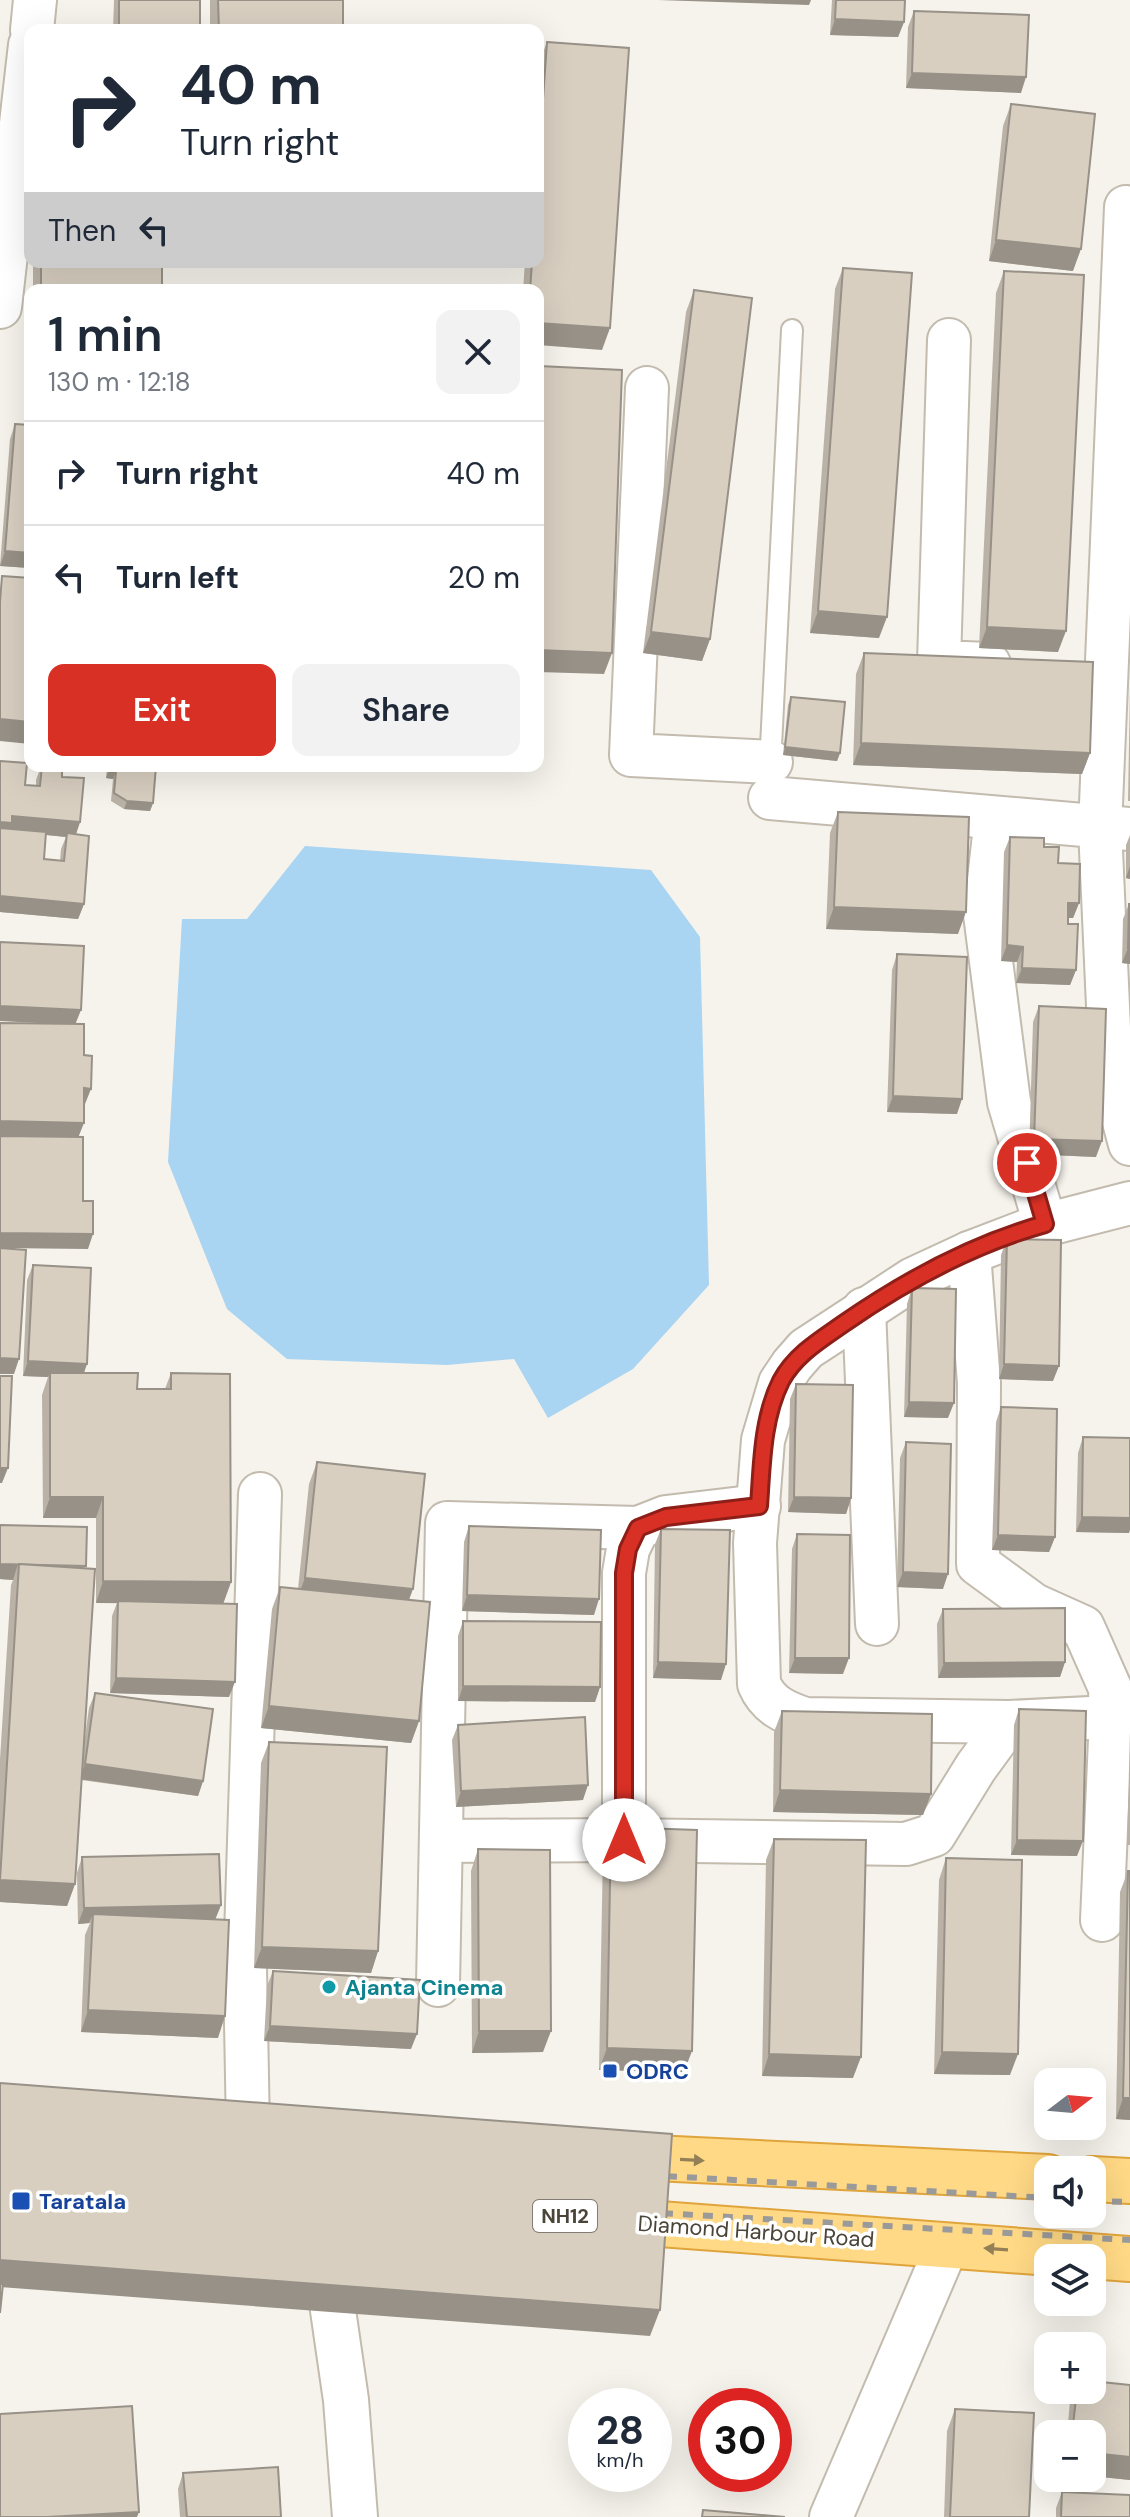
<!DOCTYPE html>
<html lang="en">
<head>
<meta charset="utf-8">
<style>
	body { margin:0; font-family:"DM Sans",sans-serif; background:#f2f2f3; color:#1f2937; height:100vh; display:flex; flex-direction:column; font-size:30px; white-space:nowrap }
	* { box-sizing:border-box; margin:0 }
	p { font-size:26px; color:#747a83 }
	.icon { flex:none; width:44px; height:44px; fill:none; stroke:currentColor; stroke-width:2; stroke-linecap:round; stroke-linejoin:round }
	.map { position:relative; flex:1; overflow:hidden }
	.details { position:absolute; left:24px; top:284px; width:520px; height:488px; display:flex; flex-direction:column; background:#fff; border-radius:16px; box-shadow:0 8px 32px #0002 }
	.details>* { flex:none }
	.guide { position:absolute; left:24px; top:24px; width:520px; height:244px; border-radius:16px; box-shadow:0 8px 32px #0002; background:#fff; color:#1f2937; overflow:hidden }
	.needle { width:52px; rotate:74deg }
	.fabs { position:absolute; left:1034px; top:2068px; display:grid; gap:16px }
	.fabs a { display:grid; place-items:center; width:72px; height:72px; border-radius:16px; background:#fff; box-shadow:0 8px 32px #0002; font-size:40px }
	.speed { position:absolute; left:568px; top:2388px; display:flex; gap:16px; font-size:40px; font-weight:700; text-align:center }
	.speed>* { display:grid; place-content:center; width:104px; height:104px; border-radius:50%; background:#fff; box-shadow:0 8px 32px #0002; line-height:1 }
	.speed small { font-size:20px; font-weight:400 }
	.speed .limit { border:12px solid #d22; background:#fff; color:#111 }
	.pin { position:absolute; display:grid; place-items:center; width:68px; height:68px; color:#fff; margin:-34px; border:4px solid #fff; border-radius:50%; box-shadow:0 2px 8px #0007 }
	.me { position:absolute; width:88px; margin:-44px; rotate:0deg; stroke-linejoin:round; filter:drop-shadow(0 0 6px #0008) }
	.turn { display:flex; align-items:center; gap:28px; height:168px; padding:0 24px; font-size:36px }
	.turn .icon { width:104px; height:104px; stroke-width:2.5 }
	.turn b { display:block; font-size:56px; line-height:68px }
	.then { display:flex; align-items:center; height:76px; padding:0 24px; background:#0003; gap:16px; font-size:30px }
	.round { display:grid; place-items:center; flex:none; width:84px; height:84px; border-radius:16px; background:#f2f2f3 }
	.summary { display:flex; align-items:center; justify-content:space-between; height:136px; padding:0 24px }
	h1 { font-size:48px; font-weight:600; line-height:60px }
	.cta { display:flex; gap:16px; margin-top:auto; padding:16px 24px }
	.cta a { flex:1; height:92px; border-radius:16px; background:#d93025; color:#fff; font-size:32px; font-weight:600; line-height:92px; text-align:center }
	.cta a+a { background:#f2f2f3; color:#1f2937 }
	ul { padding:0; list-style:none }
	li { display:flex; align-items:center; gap:24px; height:104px; padding:0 24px; border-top:2px solid #e0e1e3 }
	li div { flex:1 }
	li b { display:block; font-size:30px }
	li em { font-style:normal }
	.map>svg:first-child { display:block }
</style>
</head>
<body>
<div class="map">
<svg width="1130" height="2517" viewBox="0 0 1130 2517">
	<rect width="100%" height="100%" fill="#f6f3ec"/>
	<path fill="#a9d4f2" d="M305,846L651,870L700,937L709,1285L633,1369L548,1418L514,1359L447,1365L287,1359L227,1309L168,1162L182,919H247Z"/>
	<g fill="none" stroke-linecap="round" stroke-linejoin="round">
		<g stroke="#c2bbae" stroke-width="24">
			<path id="service" d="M770,766L792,330"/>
		</g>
		<g stroke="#c2bbae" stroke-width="46">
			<g id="minor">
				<path d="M32,30L35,0"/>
				<path d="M1126,207L1100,828L1111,1073L1130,1144"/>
				<path d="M0,307L30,45"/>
				<path d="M949,340L939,662L989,664"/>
				<path d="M647,388L631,755L771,762"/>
				<path d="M770,798L1130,829"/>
				<path d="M996,818L985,914L1009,1102L1045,1224"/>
				<path d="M1130,1203L1037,1227L969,1253L913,1279L806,1349L792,1365L780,1383L763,1440L755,1543L759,1684C768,1705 784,1712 805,1719L1009,1722L1130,1716"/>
				<path d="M969,1253L979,1383L978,1564L1034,1605L1083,1627L1110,1688L1111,1717L1102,1920"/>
				<path d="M864,1309L877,1624"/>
				<path d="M759,1506L666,1517L638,1528L628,1549L624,1573V1840L906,1844L934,1835L976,1767L1009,1722"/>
				<path d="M441,1841L624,1840"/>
				<path d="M438,1985L447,1523L638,1528"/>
				<path d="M248,2131L245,1968L260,1494"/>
				<path d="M831,2517L947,2246"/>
			</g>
		</g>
		<g stroke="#c2bbae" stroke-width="48">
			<path id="tertiary" d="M325,2255L346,2400L355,2517"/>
		</g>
		<g stroke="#e0a43c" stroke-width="48">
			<g id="trunk">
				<path d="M612,2156L1048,2177"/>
				<path d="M1092,2179L1130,2181"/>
				<path d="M606,2220L1130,2259"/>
			</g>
		</g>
		<use href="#service" stroke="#fff" stroke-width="20"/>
		<use href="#minor" stroke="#fff" stroke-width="42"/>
		<use href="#tertiary" stroke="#fff" stroke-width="44"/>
		<use href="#trunk" stroke="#ffd985" stroke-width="44"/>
		<g stroke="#9a9a9a" stroke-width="6" stroke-dasharray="10 10" stroke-linecap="butt">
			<path d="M647,2175L1048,2198"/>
			<path d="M1092,2201L1130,2202"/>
			<path d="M643,2212L1130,2240"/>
		</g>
	</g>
	<g fill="#bab2a6" fill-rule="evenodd">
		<path d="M114,0H200V30H113Z"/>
		<rect x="210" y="0" width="133" height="30"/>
		<path d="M832,0H905L904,22L898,37L830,35Z"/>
		<path d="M914,11L1021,93L906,88L908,27Z"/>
		<path d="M547,42L602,350L538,290H523L525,262H538V78L539,63Z"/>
		<path d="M1011,104L1073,271L989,261L1003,126Z"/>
		<rect x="33" y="262" width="129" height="28"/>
		<path d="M843,268L879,638L810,633L835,289Z"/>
		<path d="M1004,271L1058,652L979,648L996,293Z"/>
		<path d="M694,290L710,639L702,661L643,653L686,312Z"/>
		<path d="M15,424L30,568L0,566L10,439Z"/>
		<path d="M864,653L1090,753L1082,774L853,765L856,674Z"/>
		<path d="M1130,688V801H1128Z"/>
		<path d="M791,697L840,753L837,761L783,755L788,705Z"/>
		<path d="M41,766L80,822L76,834L84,904L78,919L0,912L25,785L36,786V780ZM46,835L66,837L61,849L60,861L44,859Z"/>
		<path d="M107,766H156L153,803L150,811L124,809L111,801L113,779L106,778Z"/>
		<path d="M838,812L958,934L826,929L830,833Z"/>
		<path d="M1130,835V879L1126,878V845Z"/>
		<path d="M1010,837L1044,847L1058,863L1079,903L1073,918H1068L1076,970L1070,985L1016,983L1017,962L1001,961L1004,852Z"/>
		<path d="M1129,904L1130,964L1122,963L1123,919Z"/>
		<path d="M897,954L957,1114L887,1112L892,970Z"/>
		<path d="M1039,1006L1096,1157L1029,1154L1033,1022Z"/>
		<path d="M1007,1239L1053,1381L999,1379L1001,1255Z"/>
		<path d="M33,1265L84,1373L137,1389H165L171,1373L231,1582L223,1604L229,1697L110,1693L112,1616L117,1603H96V1518H43L42,1395L48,1377L23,1376L27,1280Z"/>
		<path d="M912,1288L948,1418L904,1417L907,1304Z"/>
		<path d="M796,1384L851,1498L846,1514L788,1512L790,1399Z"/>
		<path d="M1001,1407L1055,1537L1049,1552L992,1550L996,1422Z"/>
		<path d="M1083,1437L1130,1438V1529L1129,1533L1076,1532L1078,1453Z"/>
		<path d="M906,1442L943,1589L897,1587L900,1458Z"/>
		<path d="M317,1462L409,1600L419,1721L411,1743L261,1728L272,1609L280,1587L298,1589L309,1484Z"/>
		<path d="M0,1525L86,1568L83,1751L89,1708L95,1693L203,1781L198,1796L81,1780L75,1884L67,1906L0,1902V1759L11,1585L13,1580L0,1579Z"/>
		<path d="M469,1526L594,1615L462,1611L464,1542Z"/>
		<path d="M661,1529L721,1680L653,1678L655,1544Z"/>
		<path d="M797,1534L843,1674L789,1673L792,1549Z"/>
		<path d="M943,1609L1065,1662L1060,1677L938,1678L937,1624Z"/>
		<path d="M463,1621L600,1687L595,1702L458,1701V1636Z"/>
		<path d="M1019,1709L1077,1856L1011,1855L1014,1725Z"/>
		<path d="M782,1711L931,1794L923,1815L773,1812L774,1732Z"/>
		<path d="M458,1725L583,1800L456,1807L452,1740Z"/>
		<path d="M1130,1731V1845H1127Z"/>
		<path d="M269,1742L378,1951L371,1973L254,1968L261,1763Z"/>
		<path d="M611,1827L684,2072L599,2070L603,1849Z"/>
		<path d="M774,1839L853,2078L762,2076L766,1860Z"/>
		<path d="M478,1849L543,2052L472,2053L471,1871Z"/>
		<path d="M82,1857L221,1905L215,1919L218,2038L81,2032L85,1935L90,1923L78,1924L77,1873Z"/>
		<path d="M946,1858L1010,2075L934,2074L939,1880Z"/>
		<path d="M1128,1871H1130V2120L1116,2119L1120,1892Z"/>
		<path d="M273,1971L411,2049L264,2041L267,1986Z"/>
		<path d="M1074,2390H1092L1130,2480L1092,2476V2434H1067L1070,2401Z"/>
		<path d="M955,2409L1029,2517H944L947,2431Z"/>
		<path d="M183,2473L281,2517H180L178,2489Z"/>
		<path d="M1062,2492L1130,2517H1056V2508Z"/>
	</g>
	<g fill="#979187">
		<path d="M658,0H811L809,5Z"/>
		<path d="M835,19L904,22L898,37L830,35Z"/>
		<path d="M912,73L1026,77L1021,93L906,88Z"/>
		<path d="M996,240L1081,249L1073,271L989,261Z"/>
		<path d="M538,323L610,328L602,350L538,345Z"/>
		<path d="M5,551L30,553V568L0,566Z"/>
		<path d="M818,611L887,617L879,638L810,633Z"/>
		<path d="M987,627L1066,631L1058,652L979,648Z"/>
		<path d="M651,632L710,639L702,661L643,653Z"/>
		<path d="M538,650L612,653L604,674L538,672Z"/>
		<path d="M0,719L30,722V744L0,741Z"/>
		<path d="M861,743L1090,753L1082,774L853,765Z"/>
		<path d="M785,747L840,753L837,761L783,755Z"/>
		<path d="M109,770L116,771L113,779L106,778Z"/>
		<path d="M127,801L153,803L150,811L124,809Z"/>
		<path d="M12,816L80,822L75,837L67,833L66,837L9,831L0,838V822Z"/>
		<path d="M1130,866V879L1126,878Z"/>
		<path d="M0,896L84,904L78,919L0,912Z"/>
		<path d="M1068,903H1079L1073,918H1062Z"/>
		<path d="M834,907L966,912L958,934L826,929Z"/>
		<path d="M1007,945L1023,947L1017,962L1001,961Z"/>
		<path d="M1128,948H1130V964L1122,963Z"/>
		<path d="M1022,968L1076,970L1070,985L1016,983Z"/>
		<path d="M0,1006L81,1010L75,1025L0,1021Z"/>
		<path d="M84,1088L91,1089L85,1104H79Z"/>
		<path d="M893,1096L962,1099L957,1114L887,1112Z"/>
		<path d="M0,1121L84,1123L78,1138L0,1137Z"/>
		<path d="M1034,1139L1102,1141L1096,1157L1029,1154Z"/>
		<path d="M0,1233L93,1234L88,1249L0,1248Z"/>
		<path d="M0,1358L19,1359L14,1374H0Z"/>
		<path d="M28,1361L87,1364L82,1379L50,1373L48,1377L23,1376Z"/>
		<path d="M1004,1364L1059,1366L1053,1381L999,1379Z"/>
		<path d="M909,1402L954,1403L948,1418L904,1417Z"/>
		<path d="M0,1468H8L2,1483H0Z"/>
		<path d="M50,1497H103L96,1518H43Z"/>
		<path d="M794,1497L851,1498L846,1514L788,1512Z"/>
		<path d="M1082,1517L1130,1518V1529L1129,1533L1076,1532Z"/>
		<path d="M998,1535L1055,1537L1049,1552L992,1550Z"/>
		<path d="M0,1564H18L13,1580L0,1579Z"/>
		<path d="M903,1572L948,1574L943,1589L897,1587Z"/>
		<path d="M305,1578L413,1589L405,1611L297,1599Z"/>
		<path d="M103,1581L231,1582L223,1604L96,1603Z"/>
		<path d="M467,1595L599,1599L594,1615L462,1611Z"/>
		<path d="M795,1658H849L843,1674L789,1673Z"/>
		<path d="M658,1662L726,1664L721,1680L653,1678Z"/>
		<path d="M1065,1662L1060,1677L938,1678L944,1663Z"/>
		<path d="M116,1678L235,1682L229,1697L110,1693Z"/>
		<path d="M463,1686L600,1687L595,1702L458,1701Z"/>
		<path d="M269,1706L419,1721L411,1743L261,1728Z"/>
		<path d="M85,1764L203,1781L198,1796L79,1779Z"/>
		<path d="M588,1785L583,1800L456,1807L461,1791Z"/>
		<path d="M780,1790L931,1794L923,1815L773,1812Z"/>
		<path d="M1017,1840L1083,1841L1077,1856L1011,1855Z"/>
		<path d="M0,1880L75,1884L67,1906L0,1902Z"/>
		<path d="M221,1905L215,1920L93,1914L89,1923L78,1924L84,1908Z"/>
		<path d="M262,1947L378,1951L371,1973L254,1968Z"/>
		<path d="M88,2010L225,2016L218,2038L81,2032Z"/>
		<path d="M270,2026L417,2034L411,2049L264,2041Z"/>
		<path d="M479,2031H551L543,2052L472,2053Z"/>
		<path d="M607,2048L692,2051L684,2072L599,2070Z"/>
		<path d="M942,2052L1018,2054L1010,2075L934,2074Z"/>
		<path d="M769,2054L861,2057L853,2078L762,2076Z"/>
		<path d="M1123,2098H1130V2120L1116,2119Z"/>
		<path d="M0,2260L660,2310L650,2336L0,2287Z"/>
		<path d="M1092,2453L1130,2457V2480L1092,2476Z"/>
		<path d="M139,2512L137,2517H47Z"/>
	</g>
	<g fill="#d8cfc1" stroke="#979187" stroke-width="2">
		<rect x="119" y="0" width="81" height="30"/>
		<path d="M218,0H343V30H219Z"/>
		<path d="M836,0H905L904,22L835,19Z"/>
		<path d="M914,11L1029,15L1026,77L912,73Z"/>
		<path d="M547,42L629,48L610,328L538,323V290H530L532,262H538V170Z"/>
		<path d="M1011,104L1095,114L1081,249L996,240Z"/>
		<rect x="41" y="262" width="121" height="28"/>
		<path d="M843,268L912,273L887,617L818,611Z"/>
		<path d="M1004,271L1084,275L1066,631L987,627Z"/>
		<path d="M694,290L752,298L710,639L651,632Z"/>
		<path d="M539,366L622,370L612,653L538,650V405Z"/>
		<path d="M15,424L30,425V553L5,551Z"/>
		<path d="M2,576L30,578V722L0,719V602Z"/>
		<path d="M864,653L1093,662L1090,753L861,743Z"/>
		<path d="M791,697L845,702L840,753L785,747Z"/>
		<path d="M0,761L27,763L25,785L40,786L42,766H62V777L84,778L80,822L12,816V823L0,822Z"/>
		<path d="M109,766H156L153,803L127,801L114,793L116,771L109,770Z"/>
		<path d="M838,812L969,817L966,912L834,907Z"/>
		<path d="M0,828L46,832L44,859L64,861L67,833L89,836L84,904L0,896Z"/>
		<path d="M1010,837L1044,838V847H1059L1058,863L1080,864L1079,903H1068V924H1078L1076,970L1022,968L1023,947L1007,945Z"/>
		<path d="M1129,904H1130V948H1128Z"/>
		<path d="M0,942L84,946L81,1010L0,1006Z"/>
		<path d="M897,954L967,957L962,1099L893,1096Z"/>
		<path d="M1039,1006L1106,1009L1102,1141L1034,1139Z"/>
		<path d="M0,1023L84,1024V1055L92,1056L91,1089L84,1088V1123L0,1121Z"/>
		<path d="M0,1136L83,1137V1201H93V1234L0,1233Z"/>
		<path d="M1007,1239L1061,1240L1059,1366L1004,1364Z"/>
		<path d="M0,1248L26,1250L19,1359L0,1358Z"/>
		<path d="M33,1265L91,1268L87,1364L28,1361Z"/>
		<path d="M912,1288L956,1289L954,1403L909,1402Z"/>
		<path d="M50,1373H138L137,1389H171V1373L230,1374L231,1582L103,1581V1497H50Z"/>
		<path d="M0,1376H12L8,1468H0Z"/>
		<path d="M796,1384L853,1385L851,1498L794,1497Z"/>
		<path d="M1001,1407L1057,1409L1055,1537L998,1535Z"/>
		<path d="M1083,1437L1130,1438V1518L1082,1517Z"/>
		<path d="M906,1442L951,1444L948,1574L903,1572Z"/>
		<path d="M317,1462L425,1474L413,1589L305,1578Z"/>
		<path d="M0,1525L87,1527L86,1566L0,1564Z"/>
		<path d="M469,1526L601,1530L599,1599L467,1595Z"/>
		<path d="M661,1529L730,1530L726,1664L658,1662Z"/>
		<path d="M797,1534L850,1535L849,1658H795Z"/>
		<path d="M19,1564L95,1569L75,1884L0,1880Z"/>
		<path d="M280,1587L430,1602L419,1721L269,1706Z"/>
		<path d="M118,1601L237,1604L235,1682L116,1678Z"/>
		<path d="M1065,1608V1662L944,1663L943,1609Z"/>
		<path d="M463,1621L601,1622L600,1687L463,1686Z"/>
		<path d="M95,1693L213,1709L203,1781L85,1764Z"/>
		<path d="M1019,1709L1086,1711L1083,1841L1017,1840Z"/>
		<path d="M782,1711L932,1714L931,1794L780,1790Z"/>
		<path d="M585,1717L588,1785L461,1791L458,1725Z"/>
		<path d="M269,1742L387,1747L378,1951L262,1947Z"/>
		<path d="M611,1827L697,1830L692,2051L607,2048Z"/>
		<path d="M774,1839L866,1840L861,2057L769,2054Z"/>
		<path d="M478,1849L550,1850L551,2031H479Z"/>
		<path d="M219,1854L221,1905L84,1908L82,1857Z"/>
		<path d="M946,1858L1022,1860L1018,2054L942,2052Z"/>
		<path d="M1128,1871H1130V2098H1123Z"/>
		<path d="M93,1914L229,1920L225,2016L88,2010Z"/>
		<path d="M273,1971L420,1980L417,2034L270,2026Z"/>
		<path d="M0,2083L672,2134L660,2310L0,2260Z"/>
		<path d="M0,2284H3L0,2313Z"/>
		<path d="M1092,2381L1130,2385V2457L1092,2453V2434H1072L1077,2390H1092Z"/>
		<path d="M132,2406L139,2512L47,2517H0V2414Z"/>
		<path d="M955,2409L1034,2413L1029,2517H950Z"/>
		<path d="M278,2467L281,2517H187L183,2473Z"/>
		<path d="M1062,2492L1130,2495V2517H1061Z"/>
		<path d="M703,2510L785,2517H702Z"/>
	</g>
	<defs><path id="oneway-solid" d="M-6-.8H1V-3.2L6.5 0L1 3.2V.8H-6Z" transform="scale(2)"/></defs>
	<g fill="#938057">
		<use href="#oneway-solid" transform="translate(692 2160) rotate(3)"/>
		<use href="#oneway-solid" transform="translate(996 2249) rotate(-176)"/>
	</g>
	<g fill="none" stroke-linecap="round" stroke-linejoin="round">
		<g stroke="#8d1f18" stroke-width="20">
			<path id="route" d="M624,1840V1573L628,1549L638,1528L666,1517L759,1506C762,1465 762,1419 781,1381C795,1355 820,1340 843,1324C905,1281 973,1244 1045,1224L1027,1163"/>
		</g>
		<use href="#route" stroke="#d93025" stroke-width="14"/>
	</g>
	<circle fill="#0f9aa8" stroke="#fff" stroke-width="3" cx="329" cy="1987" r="8"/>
	<g fill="#1a4fb4" stroke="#fff" stroke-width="3">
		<rect x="602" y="2063" width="16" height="16" rx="4"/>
		<rect x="11" y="2191" width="20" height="20" rx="4"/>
	</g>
	<g text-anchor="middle" stroke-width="7" stroke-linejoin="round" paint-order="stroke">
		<rect fill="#fff" stroke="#817c74" stroke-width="2" x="533" y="2200" width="64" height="32" rx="6"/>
		<g font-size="20" font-weight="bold" fill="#4b4439">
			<text x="565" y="2223">NH12</text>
		</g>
		<g font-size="22" font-weight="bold" fill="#0d838f" stroke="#fff" text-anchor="start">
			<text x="345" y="1995">Ajanta Cinema</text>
		</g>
		<g font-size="22" font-weight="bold" fill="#164399" stroke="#fff" text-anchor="start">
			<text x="626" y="2079">ODRC</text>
			<text x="39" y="2209">Taratala</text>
		</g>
		<g font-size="22" fill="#4b4439" stroke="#fff">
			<text transform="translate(756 2231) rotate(4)" y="8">Diamond Harbour Road</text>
		</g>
	</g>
</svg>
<div class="fabs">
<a><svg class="needle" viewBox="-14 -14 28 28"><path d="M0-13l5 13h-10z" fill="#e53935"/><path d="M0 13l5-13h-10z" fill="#747a83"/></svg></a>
<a><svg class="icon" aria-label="sound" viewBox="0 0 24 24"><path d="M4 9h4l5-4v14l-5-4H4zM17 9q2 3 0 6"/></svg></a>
<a><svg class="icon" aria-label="layers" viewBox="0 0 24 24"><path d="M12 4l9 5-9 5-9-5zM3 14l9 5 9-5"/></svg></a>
<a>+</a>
<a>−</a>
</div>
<div class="speed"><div>28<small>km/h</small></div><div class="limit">30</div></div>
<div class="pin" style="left:1027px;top:1163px;background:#d93025"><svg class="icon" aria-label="arrive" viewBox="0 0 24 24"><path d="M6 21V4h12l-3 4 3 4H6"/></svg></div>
<svg class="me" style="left:624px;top:1840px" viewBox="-20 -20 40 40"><circle r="19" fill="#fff"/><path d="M0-13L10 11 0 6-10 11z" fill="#d93025"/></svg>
<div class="guide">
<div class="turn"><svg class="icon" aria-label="right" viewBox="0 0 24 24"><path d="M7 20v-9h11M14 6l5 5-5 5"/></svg><div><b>40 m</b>Turn right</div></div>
<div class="then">Then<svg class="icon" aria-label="left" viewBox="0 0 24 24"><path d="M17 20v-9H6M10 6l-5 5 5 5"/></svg></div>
</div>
<section class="details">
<div class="summary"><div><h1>1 min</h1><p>130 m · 12:18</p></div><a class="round"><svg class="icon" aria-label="close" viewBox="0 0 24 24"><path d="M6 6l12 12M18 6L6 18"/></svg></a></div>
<ul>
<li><svg class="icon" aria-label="right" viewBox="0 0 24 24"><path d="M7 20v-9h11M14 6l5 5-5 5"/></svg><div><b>Turn right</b></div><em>40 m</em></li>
<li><svg class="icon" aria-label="left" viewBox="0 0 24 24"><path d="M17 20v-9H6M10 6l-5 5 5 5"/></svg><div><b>Turn left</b></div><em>20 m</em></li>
</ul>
<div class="cta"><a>Exit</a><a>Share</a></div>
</section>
</div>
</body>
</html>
